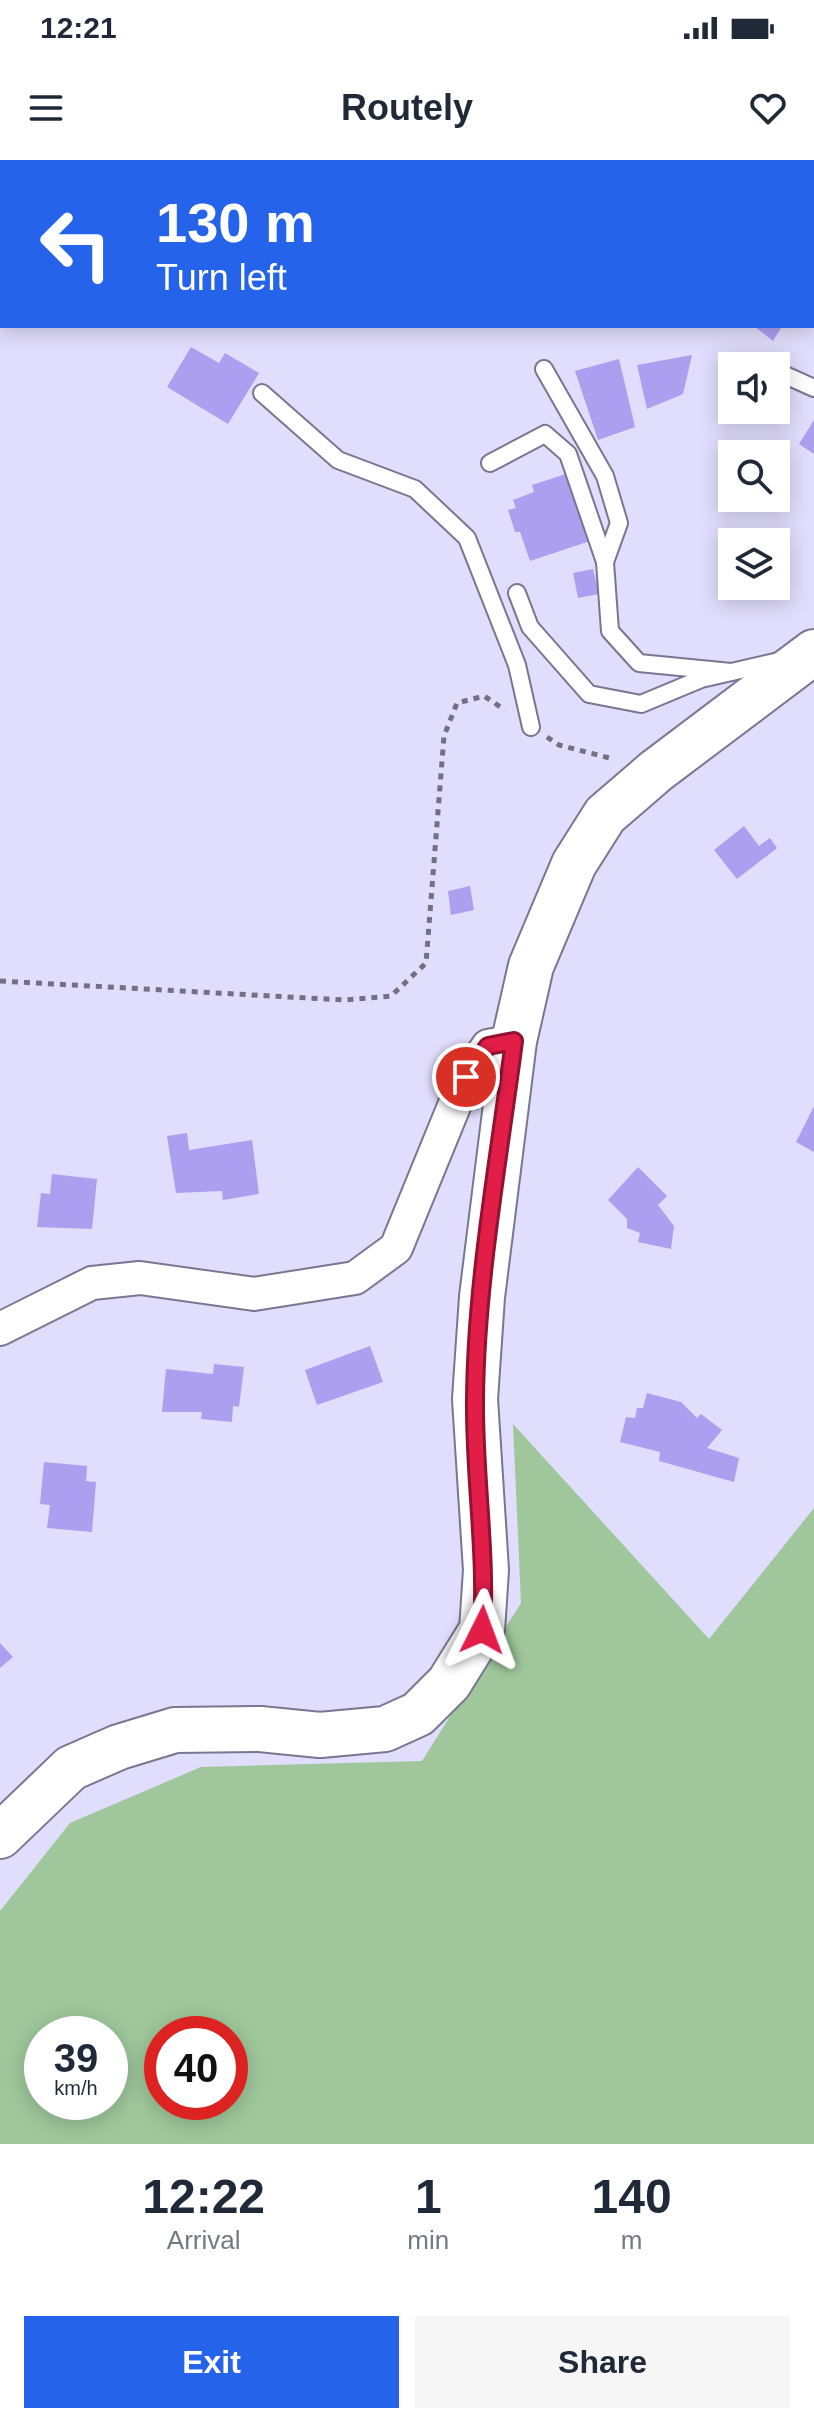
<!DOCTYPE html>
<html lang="en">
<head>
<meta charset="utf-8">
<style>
	body { margin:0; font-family:Arial,sans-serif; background:#f6f6f7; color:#1f2937; height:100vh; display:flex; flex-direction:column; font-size:30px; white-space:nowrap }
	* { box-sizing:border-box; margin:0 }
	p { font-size:26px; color:#747a83 }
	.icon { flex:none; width:44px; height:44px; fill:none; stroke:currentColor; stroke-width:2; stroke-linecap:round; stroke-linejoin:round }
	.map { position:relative; height:1984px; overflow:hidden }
	.details { display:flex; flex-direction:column; background:#fff; flex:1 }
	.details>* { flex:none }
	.banner { position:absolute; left:0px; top:0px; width:814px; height:168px; box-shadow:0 4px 20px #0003; background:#2563eb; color:#fff; overflow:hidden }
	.fabs { position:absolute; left:718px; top:192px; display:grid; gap:16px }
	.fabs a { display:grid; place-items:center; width:72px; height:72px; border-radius:0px; background:#fff; box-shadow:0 4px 20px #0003; font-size:40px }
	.speed { position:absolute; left:24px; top:1856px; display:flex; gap:16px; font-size:40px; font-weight:700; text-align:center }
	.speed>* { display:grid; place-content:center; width:104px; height:104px; border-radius:50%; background:#fff; box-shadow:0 4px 20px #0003; line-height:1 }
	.speed small { font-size:20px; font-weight:400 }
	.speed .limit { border:12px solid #d22; background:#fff; color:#111 }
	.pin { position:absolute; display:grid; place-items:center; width:68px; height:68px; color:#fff; margin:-34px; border:4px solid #fff; border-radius:50%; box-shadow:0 2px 8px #0007 }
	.me { position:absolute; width:88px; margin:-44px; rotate:3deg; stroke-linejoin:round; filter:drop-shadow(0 0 6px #0008) }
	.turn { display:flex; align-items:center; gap:28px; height:168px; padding:0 24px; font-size:36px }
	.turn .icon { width:104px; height:104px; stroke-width:2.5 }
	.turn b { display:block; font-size:56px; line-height:68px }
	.eta { display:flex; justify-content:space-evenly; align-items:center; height:136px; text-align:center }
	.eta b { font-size:48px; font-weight:800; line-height:56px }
	.primary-button { display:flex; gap:16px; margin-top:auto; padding:16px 24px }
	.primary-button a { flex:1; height:92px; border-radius:0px; background:#2563eb; color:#fff; font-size:32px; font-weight:800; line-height:92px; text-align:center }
	.primary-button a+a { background:#f6f6f7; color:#1f2937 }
	.status { display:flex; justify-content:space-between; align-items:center; height:56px; padding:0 40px; background:#fff; direction:ltr }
	.status svg { height:22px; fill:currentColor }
	header { display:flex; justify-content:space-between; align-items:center; height:104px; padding:0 24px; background:#fff; font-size:36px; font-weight:800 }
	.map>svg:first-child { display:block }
</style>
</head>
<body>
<div class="status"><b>12:21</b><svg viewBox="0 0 49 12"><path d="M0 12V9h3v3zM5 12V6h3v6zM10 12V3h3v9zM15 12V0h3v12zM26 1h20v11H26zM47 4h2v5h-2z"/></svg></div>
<header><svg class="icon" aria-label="menu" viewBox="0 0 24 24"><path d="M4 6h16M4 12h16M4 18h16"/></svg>Routely<svg class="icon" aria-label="heart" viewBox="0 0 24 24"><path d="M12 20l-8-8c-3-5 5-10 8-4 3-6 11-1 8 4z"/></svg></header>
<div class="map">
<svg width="814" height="1984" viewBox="0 0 814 1984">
	<rect width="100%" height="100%" fill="#e1ddfc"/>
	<path fill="#9fc79b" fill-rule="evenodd" d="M513,1264L709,1479L814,1348V1984H0V1751L70,1663L201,1607L422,1601L521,1443ZM42,1874H110V1942H42ZM162,1874H230V1942H162Z"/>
	<g fill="#ac9ff0">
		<path d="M754,166H782L773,181Z"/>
		<path d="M191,187L219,203L225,193L259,213L228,264L167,227Z"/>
		<path d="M692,195L683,234L647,249L637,205Z"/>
		<path d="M619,199L635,267L598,280L575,211Z"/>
		<path d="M814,260V294L799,284Z"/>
		<path d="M569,313L590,381L530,401L520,372H515L508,350L516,348L513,340L534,332L532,325Z"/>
		<path d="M593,409L599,434L578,438L573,413Z"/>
		<path d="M744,666L759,686L770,678L777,688L737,719L714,690Z"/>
		<path d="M470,726L474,750L451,755L448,731Z"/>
		<path d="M814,946V992L796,982Z"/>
		<path d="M187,973L189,990L252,980L259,1034L223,1040L222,1031L176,1033L167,976Z"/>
		<path d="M638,1007L667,1036L658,1045L674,1066L671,1089L638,1082L640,1073L627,1068V1059L608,1040Z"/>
		<path d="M52,1014L97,1019L92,1069L37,1067L41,1033L50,1034Z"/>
		<path d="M370,1186L383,1222L317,1245L305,1210Z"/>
		<path d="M214,1204L244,1207L239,1247L233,1246L232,1262L201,1259L202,1252H162L166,1209L213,1214Z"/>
		<path d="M647,1233L681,1242L697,1258L701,1254L722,1270L707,1288L739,1298L734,1322L659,1301L660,1292L620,1282L626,1257L635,1258L637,1248H643Z"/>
		<path d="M44,1302L87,1306L86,1321L96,1322L92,1372L47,1368L50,1345L40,1344Z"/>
		<path d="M0,1483L13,1497L0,1508Z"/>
	</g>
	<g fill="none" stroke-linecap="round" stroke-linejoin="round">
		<g stroke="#797691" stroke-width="20">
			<g id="lane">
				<path d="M758,203L765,206"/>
				<path d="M544,209L605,316L619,363L605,402"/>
				<path d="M776,211L814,228"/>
				<path d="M262,233L338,300L415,329L467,378L517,505L531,567"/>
				<path d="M490,303L545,274L568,294L605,402L610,471L639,503L731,512"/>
				<path d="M517,433L530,467L589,534L641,544L701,519L779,501"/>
			</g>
		</g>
		<g stroke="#797691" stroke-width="36">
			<g id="street">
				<path d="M458,0L462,2"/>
				<path d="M552,2L553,0"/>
				<path d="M0,1169L92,1123L140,1118L254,1134L355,1118L396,1088L466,917L488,886L514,881"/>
			</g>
		</g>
		<g stroke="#797691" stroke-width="48">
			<path id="secondary" d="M0,1676L71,1608L119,1587L175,1570L260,1569L320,1575L385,1569L418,1554L449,1523L482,1470L486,1410L475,1239L482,1137L514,881L531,806L574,704L605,655L656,611L814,492"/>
		</g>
		<g stroke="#737083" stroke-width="5" stroke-dasharray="6 6" stroke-linecap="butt">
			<path d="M547,577L559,585L613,599"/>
			<path d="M0,821L344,840L391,836L426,803L444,576L457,543L484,536L505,550"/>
		</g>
		<use href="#lane" stroke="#fff" stroke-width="16"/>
		<use href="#street" stroke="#fff" stroke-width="32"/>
		<use href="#secondary" stroke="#fff" stroke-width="44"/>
	</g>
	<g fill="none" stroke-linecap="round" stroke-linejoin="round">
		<g stroke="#92132f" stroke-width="20">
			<path id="route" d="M466,917L488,886L514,881C499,998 476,1121 475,1239C474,1316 487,1392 482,1470"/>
		</g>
		<use href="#route" stroke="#e11d48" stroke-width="14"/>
	</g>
</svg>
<div class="fabs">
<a><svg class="icon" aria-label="sound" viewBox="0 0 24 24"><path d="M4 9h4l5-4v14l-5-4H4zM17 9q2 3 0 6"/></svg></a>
<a><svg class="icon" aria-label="search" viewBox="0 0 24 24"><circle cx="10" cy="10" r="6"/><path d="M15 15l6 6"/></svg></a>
<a><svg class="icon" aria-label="layers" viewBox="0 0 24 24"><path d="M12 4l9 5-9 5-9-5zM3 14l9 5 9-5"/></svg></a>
</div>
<div class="speed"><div>39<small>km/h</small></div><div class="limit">40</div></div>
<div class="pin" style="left:466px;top:917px;background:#d93025"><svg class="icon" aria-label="arrive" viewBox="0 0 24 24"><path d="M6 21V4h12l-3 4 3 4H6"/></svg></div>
<svg class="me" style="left:482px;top:1470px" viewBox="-20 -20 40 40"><path d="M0-17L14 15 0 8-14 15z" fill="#e11d48" stroke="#fff" stroke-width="4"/></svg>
<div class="banner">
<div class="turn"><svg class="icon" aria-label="left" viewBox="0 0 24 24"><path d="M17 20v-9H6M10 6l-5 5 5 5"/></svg><div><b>130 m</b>Turn left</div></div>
</div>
</div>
<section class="details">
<div class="eta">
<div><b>12:22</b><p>Arrival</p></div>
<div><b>1</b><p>min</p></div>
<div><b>140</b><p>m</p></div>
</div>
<div class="primary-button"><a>Exit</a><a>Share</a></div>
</section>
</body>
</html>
